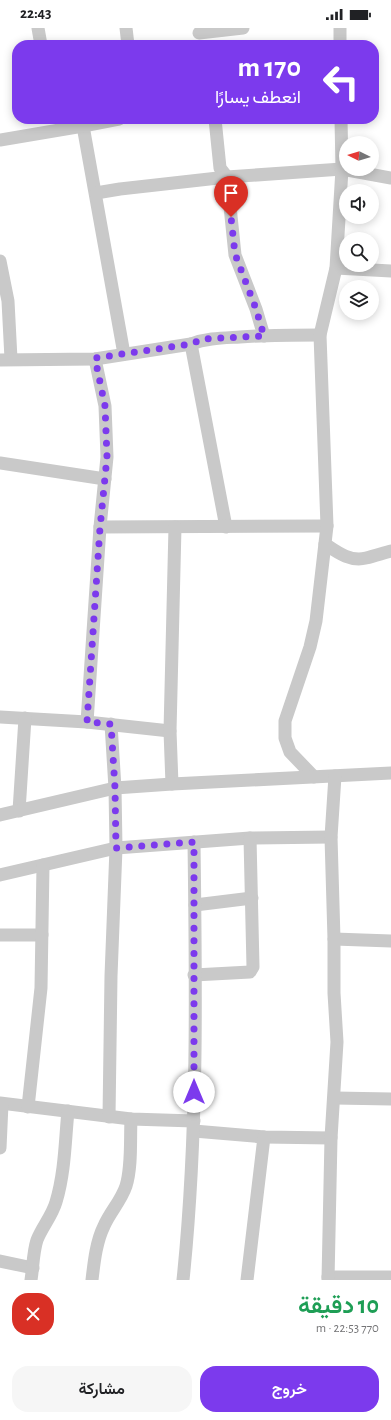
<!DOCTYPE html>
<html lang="ar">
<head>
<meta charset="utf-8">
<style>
	body { margin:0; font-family:"Alegreya Sans",Vazirmatn,sans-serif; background:#f6f6f6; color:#202124; direction:rtl; height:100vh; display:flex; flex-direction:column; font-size:15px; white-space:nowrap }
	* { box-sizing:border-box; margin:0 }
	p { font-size:13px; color:#757577 }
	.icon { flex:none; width:22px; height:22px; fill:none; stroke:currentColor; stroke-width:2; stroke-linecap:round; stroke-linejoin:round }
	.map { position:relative; height:1252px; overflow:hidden; direction:ltr }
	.details { display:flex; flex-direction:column; background:#fff; flex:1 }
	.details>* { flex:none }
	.banner { position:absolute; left:12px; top:12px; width:367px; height:84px; border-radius:16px; box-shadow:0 2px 10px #0003; direction:rtl; background:#7c3aed; color:#fff; overflow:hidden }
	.needle { width:26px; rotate:275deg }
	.tools { position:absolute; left:339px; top:108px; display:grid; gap:8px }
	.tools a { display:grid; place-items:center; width:40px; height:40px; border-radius:50%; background:#fff; box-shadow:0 2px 10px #0003; font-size:20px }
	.pin { position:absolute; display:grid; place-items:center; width:34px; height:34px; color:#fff; margin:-41px -17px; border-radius:50% 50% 50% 0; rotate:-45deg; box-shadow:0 0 4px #0007 }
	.pin .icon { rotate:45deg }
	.me { position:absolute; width:44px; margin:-22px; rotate:0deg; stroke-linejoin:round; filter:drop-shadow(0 0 3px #0008) }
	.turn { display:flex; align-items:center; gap:14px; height:84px; padding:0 12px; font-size:18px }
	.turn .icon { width:52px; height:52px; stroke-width:2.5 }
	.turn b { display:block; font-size:28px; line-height:34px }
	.round { display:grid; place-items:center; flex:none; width:42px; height:42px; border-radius:16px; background:#f6f6f6 }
	.headline { display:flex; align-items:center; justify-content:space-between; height:68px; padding:0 12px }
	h1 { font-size:24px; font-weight:600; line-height:30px; color:#1e9e55 }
	.cta { display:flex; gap:8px; margin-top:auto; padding:8px 12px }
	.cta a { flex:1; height:46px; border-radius:16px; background:#7c3aed; color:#fff; font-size:16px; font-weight:600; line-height:46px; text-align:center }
	.cta a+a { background:#f6f6f6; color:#202124 }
	.status { display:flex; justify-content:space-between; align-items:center; height:28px; padding:0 20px; background:#fff; direction:ltr }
	.status svg { height:11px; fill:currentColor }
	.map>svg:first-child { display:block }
</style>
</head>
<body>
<div class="status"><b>22:43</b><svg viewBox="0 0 49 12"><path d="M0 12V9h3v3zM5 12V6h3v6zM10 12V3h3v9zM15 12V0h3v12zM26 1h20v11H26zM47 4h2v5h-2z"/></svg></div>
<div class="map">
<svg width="391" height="1252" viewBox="0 0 391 1252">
	<rect width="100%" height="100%" fill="#fff"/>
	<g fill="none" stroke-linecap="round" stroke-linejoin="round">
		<g stroke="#c9c9c9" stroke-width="13">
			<path d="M38,0L41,17"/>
			<path d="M126,0L128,17"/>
			<path d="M340,0V17"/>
			<path d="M199,5L243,0"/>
			<path d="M215,91L220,140L227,149L235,227L256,281L264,308"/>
			<path d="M83,98L124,326"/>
			<path d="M0,112L83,98L119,91"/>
			<path d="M96,165L120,161L227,149L342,141L391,150"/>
			<path d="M0,233L8,273L11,331"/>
			<path d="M336,240L391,243"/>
			<path d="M191,316L226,499"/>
			<path d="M0,332L95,331L191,316C207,310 223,310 240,309C267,307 293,307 320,307"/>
			<path d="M0,435L105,451"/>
			<path d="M100,499L327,498"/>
			<path d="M325,516C337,524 350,534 366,530C375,528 383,525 391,523"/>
			<path d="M0,689L87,694L170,703"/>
			<path d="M87,694L100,499L107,429L105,378L95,331"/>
			<path d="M314,749L290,724L285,710V693L310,619L316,593L327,498L320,307L336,240L342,141L341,91"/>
			<path d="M172,756L170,703L175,499"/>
			<path d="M19,783L25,690"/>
			<path d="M0,787L115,760L172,756L391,745"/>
			<path d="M0,847L116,820L250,810L331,809"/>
			<path d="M195,877L252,870"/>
			<path d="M0,907H42"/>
			<path d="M334,911L391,913"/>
			<path d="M194,947L250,944L253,939L250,810"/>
			<path d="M335,1070L391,1071"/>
			<path d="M0,1075L131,1091L194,1093"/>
			<path d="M28,1079L41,960L43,837"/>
			<path d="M109,1089L111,948L116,820L115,760L111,696"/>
			<path d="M194,1103L264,1109L331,1110"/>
			<path d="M0,1120L2,1076"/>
			<path d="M0,1233L33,1240"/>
			<path d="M328,1249H391"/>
			<path d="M31,1252C33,1240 33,1224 37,1212C42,1199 52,1188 56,1174C65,1144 65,1113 68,1083"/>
			<path d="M92,1252C94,1235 96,1214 104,1198C110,1184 121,1173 126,1158C132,1139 130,1112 131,1091"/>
			<path d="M183,1252C198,1107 196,960 194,814"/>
			<path d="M247,1252L264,1109"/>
			<path d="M328,1252L331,1110L337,1014L334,965V911L331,809L335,748"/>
		</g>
	</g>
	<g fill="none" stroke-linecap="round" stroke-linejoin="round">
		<path stroke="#7c3aed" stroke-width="7" stroke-dasharray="0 12.6" d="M194,1064V814L116,820L115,760L111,696L87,694L100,500L107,429L105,378L95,330L191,316L202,311L264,308L256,281L235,226L231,189"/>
	</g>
</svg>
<div class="tools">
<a><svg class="needle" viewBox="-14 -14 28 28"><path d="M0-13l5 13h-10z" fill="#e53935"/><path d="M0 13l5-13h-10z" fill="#757577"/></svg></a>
<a><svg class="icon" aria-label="sound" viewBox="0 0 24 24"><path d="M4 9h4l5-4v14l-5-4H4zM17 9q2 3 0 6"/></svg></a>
<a><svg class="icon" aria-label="search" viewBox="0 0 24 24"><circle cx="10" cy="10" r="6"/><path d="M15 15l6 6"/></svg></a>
<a><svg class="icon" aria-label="layers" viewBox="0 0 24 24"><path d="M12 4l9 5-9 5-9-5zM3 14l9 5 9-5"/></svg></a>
</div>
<div class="pin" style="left:231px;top:189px;background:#d93025"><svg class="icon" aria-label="arrive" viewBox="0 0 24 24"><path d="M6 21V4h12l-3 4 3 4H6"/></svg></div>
<svg class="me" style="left:194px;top:1064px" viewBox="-20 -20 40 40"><circle r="19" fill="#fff"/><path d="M0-13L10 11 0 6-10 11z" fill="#7c3aed"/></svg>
<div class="banner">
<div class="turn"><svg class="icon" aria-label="left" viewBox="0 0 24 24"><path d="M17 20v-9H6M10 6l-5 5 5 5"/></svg><div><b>170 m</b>انعطف يسارًا</div></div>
</div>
</div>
<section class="details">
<div class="headline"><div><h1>10 دقيقة</h1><p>770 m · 22:53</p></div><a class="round" style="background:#d93025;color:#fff"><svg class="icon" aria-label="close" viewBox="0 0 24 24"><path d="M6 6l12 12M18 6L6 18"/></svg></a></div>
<div class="cta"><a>خروج</a><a>مشاركة</a></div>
</section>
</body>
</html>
